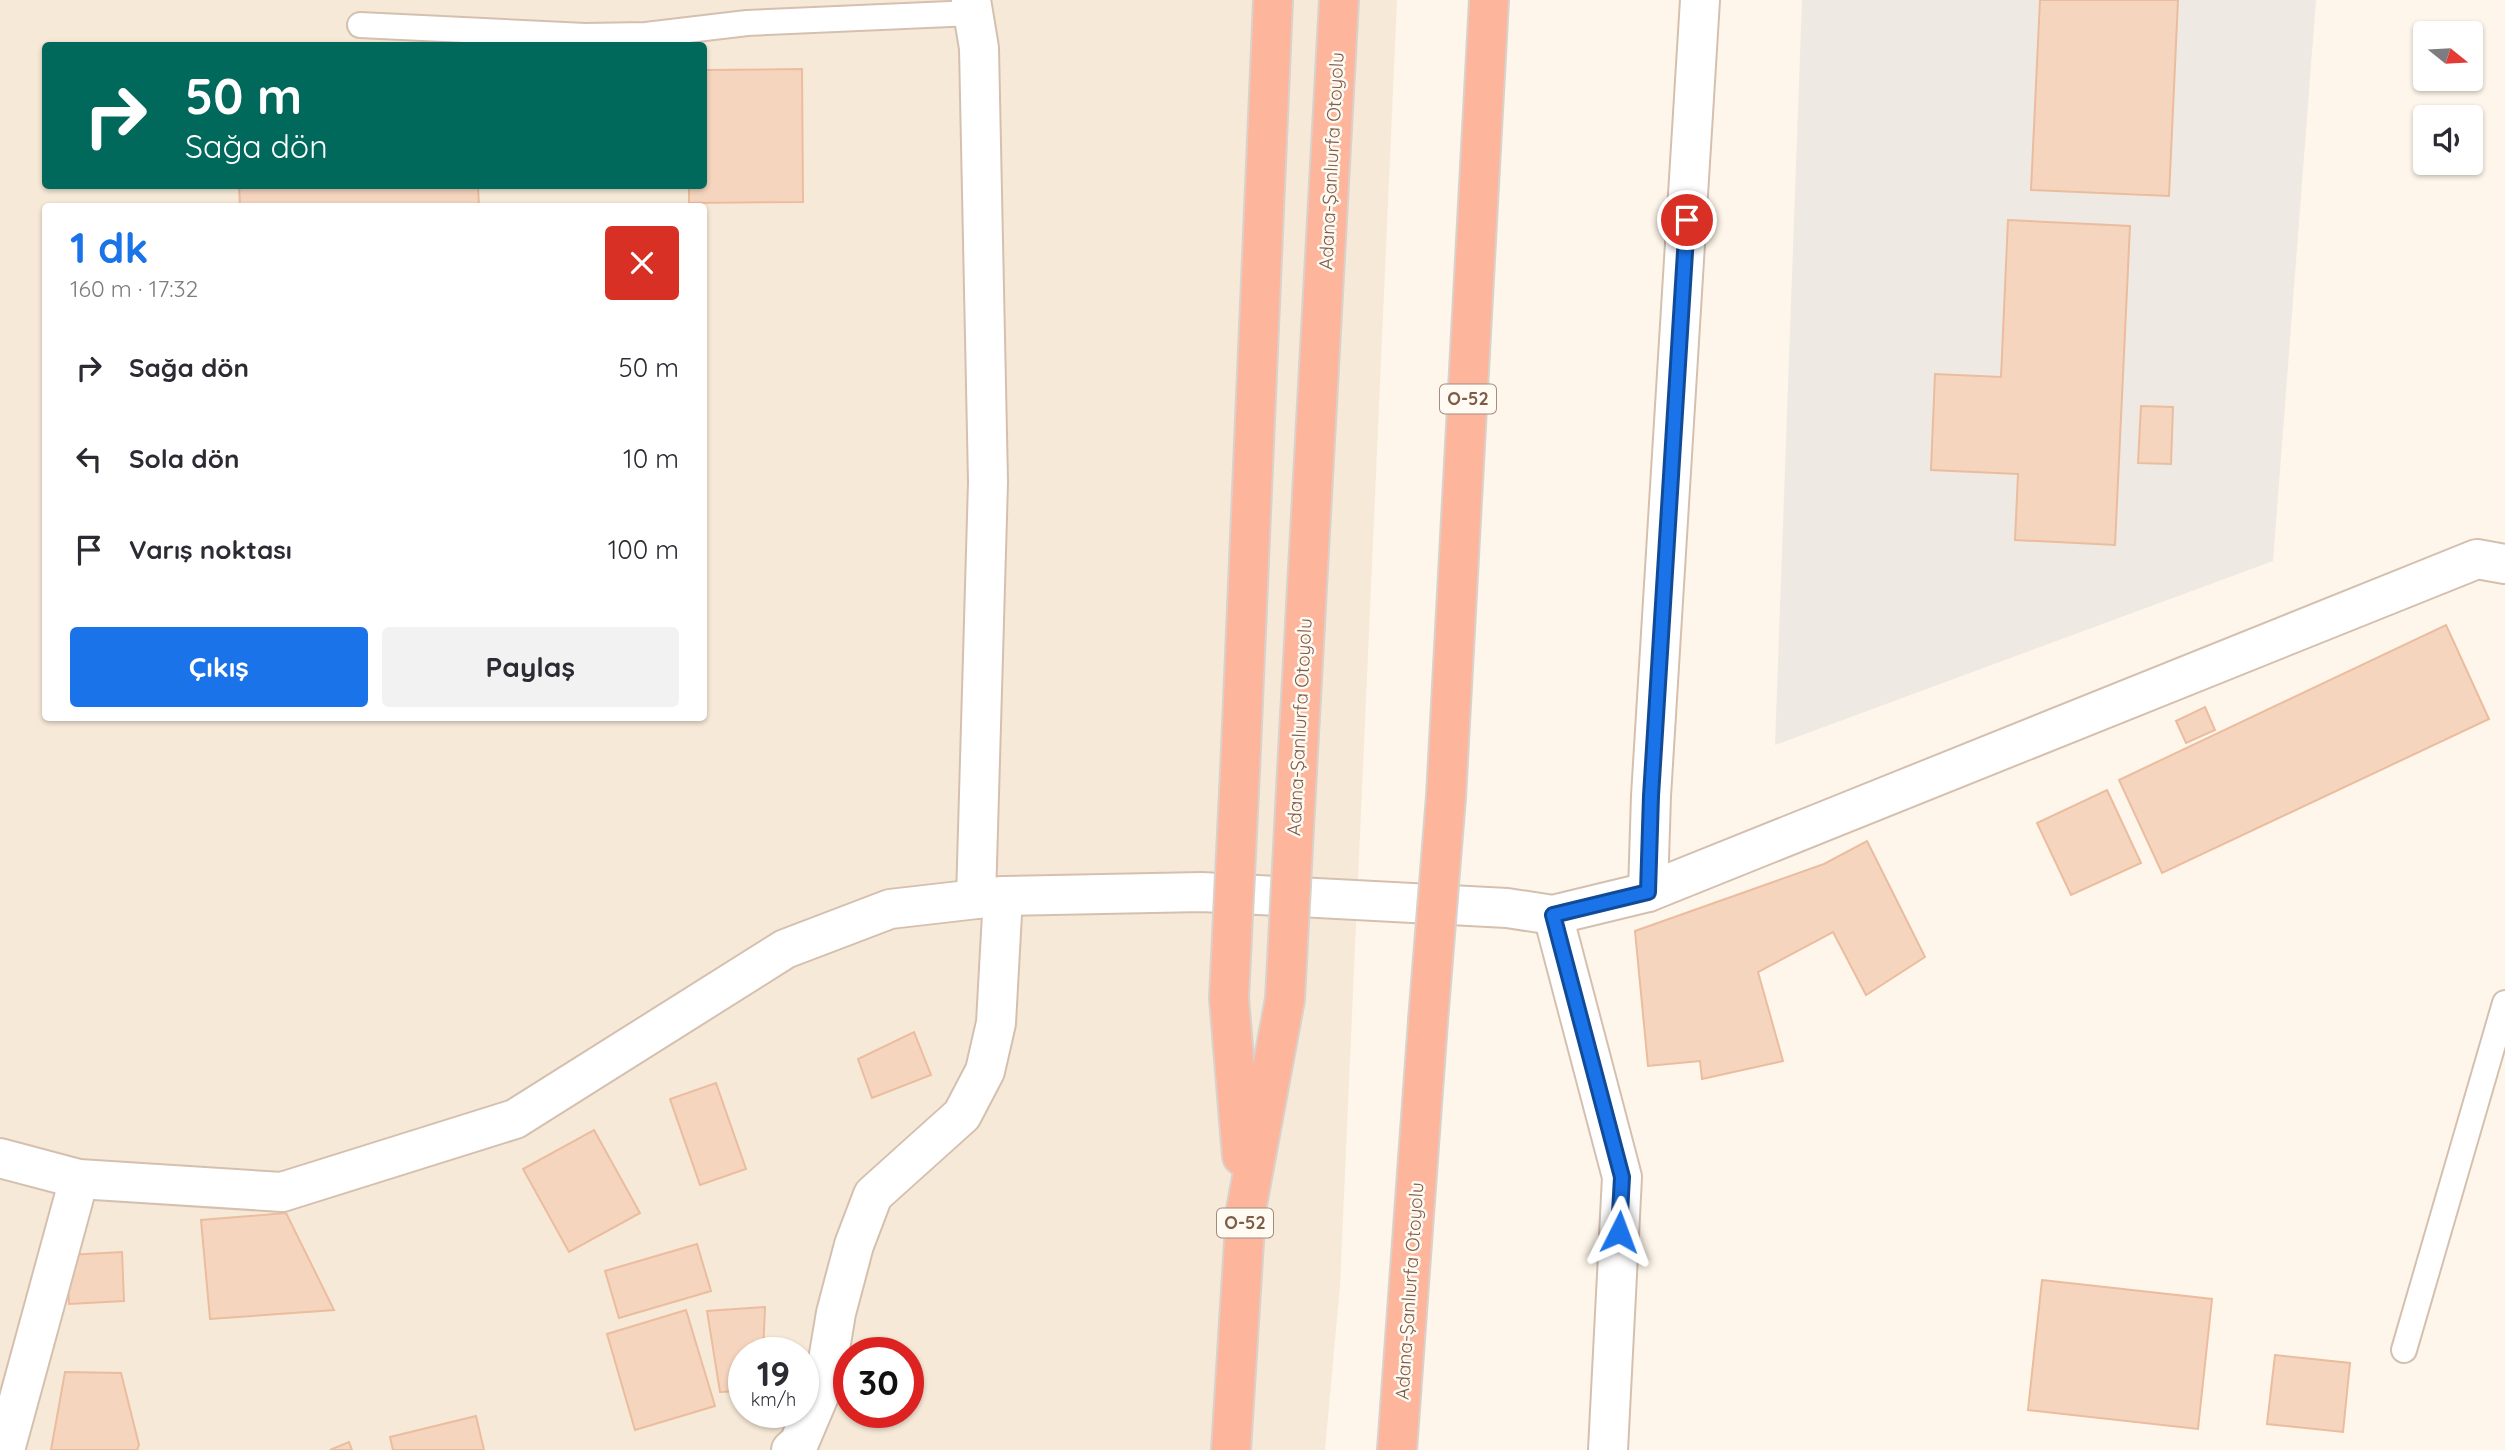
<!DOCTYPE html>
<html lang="tr">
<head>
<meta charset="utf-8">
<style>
	body { margin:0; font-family:Quicksand,sans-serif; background:#f2f2f3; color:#2b2b33; height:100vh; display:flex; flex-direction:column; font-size:26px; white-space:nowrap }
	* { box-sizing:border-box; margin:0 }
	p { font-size:23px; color:#7c7c81 }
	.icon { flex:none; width:38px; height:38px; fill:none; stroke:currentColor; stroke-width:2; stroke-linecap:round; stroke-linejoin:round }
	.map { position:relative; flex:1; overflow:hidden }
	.sheet { position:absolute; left:42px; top:203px; width:665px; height:518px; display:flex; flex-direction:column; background:#fff; border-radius:7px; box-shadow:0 2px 5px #0004 }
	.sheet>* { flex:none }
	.banner { position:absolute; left:42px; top:42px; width:665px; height:147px; border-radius:7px; box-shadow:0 2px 5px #0004; background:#00695c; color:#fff; overflow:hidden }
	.needle { width:46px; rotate:108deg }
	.controls { position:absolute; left:2413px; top:21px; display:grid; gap:14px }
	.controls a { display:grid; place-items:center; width:70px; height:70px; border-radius:7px; background:#fff; box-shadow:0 2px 5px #0004; font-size:35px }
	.speed { position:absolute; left:728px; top:1337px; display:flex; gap:14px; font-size:35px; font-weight:700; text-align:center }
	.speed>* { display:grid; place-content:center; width:91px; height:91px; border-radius:50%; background:#fff; box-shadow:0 2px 5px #0004; line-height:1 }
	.speed small { font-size:18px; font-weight:400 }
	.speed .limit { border:10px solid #d22; background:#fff; color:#111 }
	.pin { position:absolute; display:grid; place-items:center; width:60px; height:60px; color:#fff; margin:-30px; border:4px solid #fff; border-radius:50%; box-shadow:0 2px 7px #0007 }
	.me { position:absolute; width:77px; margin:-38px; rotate:3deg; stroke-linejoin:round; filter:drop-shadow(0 0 5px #0008) }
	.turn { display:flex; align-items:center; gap:24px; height:147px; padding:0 28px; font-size:32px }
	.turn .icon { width:91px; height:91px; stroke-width:2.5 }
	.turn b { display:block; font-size:49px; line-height:60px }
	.round { display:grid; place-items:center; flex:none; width:74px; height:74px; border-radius:7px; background:#f2f2f3 }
	.head { display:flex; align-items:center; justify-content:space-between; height:119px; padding:0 28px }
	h1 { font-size:42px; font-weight:700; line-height:52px; color:#1a73e8 }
	.cta { display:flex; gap:14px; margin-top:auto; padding:14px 28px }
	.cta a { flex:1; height:80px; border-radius:7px; background:#1a73e8; color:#fff; font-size:28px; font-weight:700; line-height:80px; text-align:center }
	.cta a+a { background:#f2f2f3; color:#2b2b33 }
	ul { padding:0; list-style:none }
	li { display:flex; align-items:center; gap:21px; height:91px; padding:0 28px }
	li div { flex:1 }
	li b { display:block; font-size:26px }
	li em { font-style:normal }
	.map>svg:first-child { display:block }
</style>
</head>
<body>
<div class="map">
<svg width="2505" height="1450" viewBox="0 0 2505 1450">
	<rect width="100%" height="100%" fill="#fef6ea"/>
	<path fill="#f7e9d7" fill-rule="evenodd" d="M0,0H1397L1340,1286L1325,1450H0ZM46,46H704V186H46ZM46,206H704V718H46ZM744,1353H803V1412H744ZM849,1353H908V1412H849Z"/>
	<path fill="#efe9e3" d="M1802,0H2316L2273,561L1775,745Z"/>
	<g fill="#f6d5bf" stroke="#ebbc9e" stroke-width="2">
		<path d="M2040,0H2178L2169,196L2031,190Z"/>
		<path d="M802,69L803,202L689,203V186H704V70Z"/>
		<path d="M239,186H478L479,206H240Z"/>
		<path d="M2008,220L2130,226L2115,545L2015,540L2018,474L1931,470L1935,374L2001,377Z"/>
		<path d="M2141,406L2173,407L2171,464L2138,463Z"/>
		<path d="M2446,625L2489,719L2162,873L2119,780Z"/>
		<path d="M2205,707L2215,730L2186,743L2176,721Z"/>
		<path d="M2107,790L2141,863L2071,895L2037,823Z"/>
		<path d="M1867,841L1925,957L1866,995L1833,932L1758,972L1783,1061L1702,1079L1700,1061L1648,1066L1635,931L1824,864Z"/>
		<path d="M914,1032L931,1075L872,1098L858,1059Z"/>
		<path d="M716,1083L746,1169L700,1185L670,1099Z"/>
		<path d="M594,1130L640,1213L569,1252L523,1169Z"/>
		<path d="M286,1213L334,1310L210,1319L201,1220Z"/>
		<path d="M697,1244L711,1291L619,1318L605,1271Z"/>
		<path d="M122,1252L124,1301L69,1304L67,1255Z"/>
		<path d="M2042,1280L2212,1299L2198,1429L2028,1410Z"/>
		<path d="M765,1307L763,1353H744V1391L720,1392L707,1311Z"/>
		<path d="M686,1310L715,1406L635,1430L607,1334Z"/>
		<path d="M2275,1355L2350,1363L2343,1432L2267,1424Z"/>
		<path d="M65,1372L121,1373L139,1445L137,1450H51Z"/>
		<path d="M476,1416L484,1450H393L390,1437Z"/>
		<path d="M349,1442L352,1450H330Z"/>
	</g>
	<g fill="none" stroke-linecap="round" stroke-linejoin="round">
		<g stroke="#d5c0b0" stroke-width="28">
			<g id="lane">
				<path d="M360,25L585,36L646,35L747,23L973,13"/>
				<path d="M2404,1350L2505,1003"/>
			</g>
		</g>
		<g stroke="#d5c0b0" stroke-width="42">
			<g id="street">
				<path d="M971,0L979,48L988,482L976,899"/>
				<path d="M1648,892L1651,796L1700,0"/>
				<path d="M1553,915L1622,1177L1608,1450"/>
				<path d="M0,1158L79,1179L282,1192L515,1119L785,949L890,909L1003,896L1202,892L1507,908L1553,915L1648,892L2477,559L2505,564"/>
				<path d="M5,1450L79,1179"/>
				<path d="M791,1450L799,1443L824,1384L836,1313L854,1245L873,1195L962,1115L985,1071L996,1023L1003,896"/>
			</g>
		</g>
		<g stroke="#dbd1cc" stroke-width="42">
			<g id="highway">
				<path d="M1240,771L1273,0"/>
				<path d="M1297,771L1339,0"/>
				<path d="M1446,797L1489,0"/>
				<path d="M1229,998L1242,1156"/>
				<path d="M1231,1450L1246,1210L1285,999"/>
				<path d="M1397,1450L1428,1021"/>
			</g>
		</g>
		<use href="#lane" stroke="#fff" stroke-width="24"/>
		<use href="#street" stroke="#fff" stroke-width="38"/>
		<use href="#highway" stroke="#fdb69c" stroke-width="38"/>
		<g stroke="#dbd1cc" stroke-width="42" stroke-linecap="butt">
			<g id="highway-bridge">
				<path d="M1229,998L1240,771"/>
				<path d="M1285,999L1297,771"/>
				<path d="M1428,1021L1446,797"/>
			</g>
		</g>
		<use href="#highway-bridge" stroke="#fdb69c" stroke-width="38"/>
	</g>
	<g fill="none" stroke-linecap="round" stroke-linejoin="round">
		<g stroke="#114b97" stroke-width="18">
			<path id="route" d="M1619,1232L1622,1177L1553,915L1648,892L1651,796L1687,220"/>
		</g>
		<use href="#route" stroke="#1a73e8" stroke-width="12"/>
	</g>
	<g text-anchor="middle" stroke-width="5" stroke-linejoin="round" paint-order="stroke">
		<g fill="#fffaf2" stroke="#a48b7c" stroke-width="2">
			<rect x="1440" y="384.5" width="56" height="29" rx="5"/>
			<rect x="1217" y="1208.5" width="56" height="29" rx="5"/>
		</g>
		<g font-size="18" font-weight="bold" fill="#7d5c4a">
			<text x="1468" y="405">O-52</text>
			<text x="1245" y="1229">O-52</text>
		</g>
		<g font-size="19" fill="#7d5c4a" stroke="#fffaf2">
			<text transform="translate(1331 161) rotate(-87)" y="7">Adana-Şanlıurfa Otoyolu</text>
			<text transform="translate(1299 727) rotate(-87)" y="7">Adana-Şanlıurfa Otoyolu</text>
			<text transform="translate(1409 1291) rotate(-86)" y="7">Adana-Şanlıurfa Otoyolu</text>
		</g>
	</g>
</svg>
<div class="controls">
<a><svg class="needle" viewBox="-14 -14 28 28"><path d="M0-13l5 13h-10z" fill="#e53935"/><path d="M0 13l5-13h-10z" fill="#7c7c81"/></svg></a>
<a><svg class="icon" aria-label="sound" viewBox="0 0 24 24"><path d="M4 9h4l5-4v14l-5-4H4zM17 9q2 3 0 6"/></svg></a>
</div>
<div class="speed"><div>19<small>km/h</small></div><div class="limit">30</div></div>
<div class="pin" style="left:1687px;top:220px;background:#d93025"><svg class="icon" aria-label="arrive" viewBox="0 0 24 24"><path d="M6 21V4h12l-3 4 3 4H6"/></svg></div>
<svg class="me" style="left:1619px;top:1232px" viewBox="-20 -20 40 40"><path d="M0-17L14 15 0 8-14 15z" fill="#1a73e8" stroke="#fff" stroke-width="4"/></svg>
<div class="banner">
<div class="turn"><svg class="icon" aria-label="right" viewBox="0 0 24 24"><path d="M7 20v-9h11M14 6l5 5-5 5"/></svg><div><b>50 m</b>Sağa dön</div></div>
</div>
<section class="sheet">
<div class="head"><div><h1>1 dk</h1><p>160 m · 17:32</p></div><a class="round" style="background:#d93025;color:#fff"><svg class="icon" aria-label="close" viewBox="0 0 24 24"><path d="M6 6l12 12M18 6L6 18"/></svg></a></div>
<ul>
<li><svg class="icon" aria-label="right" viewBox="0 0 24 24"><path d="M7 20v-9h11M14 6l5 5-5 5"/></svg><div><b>Sağa dön</b></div><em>50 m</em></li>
<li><svg class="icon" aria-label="left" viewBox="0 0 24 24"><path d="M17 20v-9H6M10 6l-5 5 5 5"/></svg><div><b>Sola dön</b></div><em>10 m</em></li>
<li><svg class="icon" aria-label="arrive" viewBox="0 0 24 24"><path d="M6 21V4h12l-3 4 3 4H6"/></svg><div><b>Varış noktası</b></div><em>100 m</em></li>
</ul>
<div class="cta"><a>Çıkış</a><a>Paylaş</a></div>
</section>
</div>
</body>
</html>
